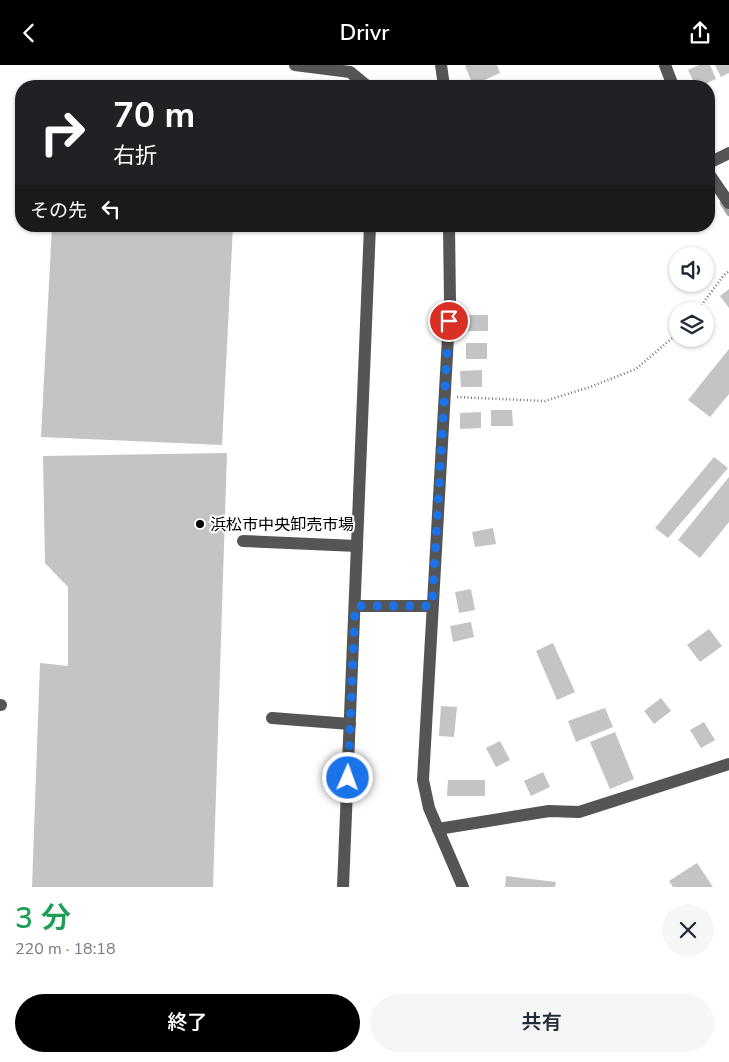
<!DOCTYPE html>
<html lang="ja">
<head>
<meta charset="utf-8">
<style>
	body { margin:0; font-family:"Nunito Sans","Noto Sans JP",sans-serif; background:#f6f6f7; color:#1f2937; height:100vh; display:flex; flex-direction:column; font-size:19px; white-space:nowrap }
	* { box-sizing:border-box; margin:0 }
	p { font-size:16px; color:#747a83 }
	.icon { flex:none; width:28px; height:28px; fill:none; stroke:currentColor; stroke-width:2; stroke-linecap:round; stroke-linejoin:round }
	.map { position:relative; height:822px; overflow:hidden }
	.sheet { display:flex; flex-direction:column; background:#fff; flex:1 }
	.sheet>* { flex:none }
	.guide { position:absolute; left:15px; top:15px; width:700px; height:152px; border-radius:20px; box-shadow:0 1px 4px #0004; background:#202124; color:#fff; overflow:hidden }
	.controls { position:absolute; left:669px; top:182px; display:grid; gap:10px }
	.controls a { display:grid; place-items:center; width:45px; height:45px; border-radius:50%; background:#fff; box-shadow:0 1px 4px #0004; font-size:25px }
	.pin { position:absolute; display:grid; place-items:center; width:42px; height:42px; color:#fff; margin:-21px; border:2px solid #fff; border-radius:50%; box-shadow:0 1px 5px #0007 }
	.me { position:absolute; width:55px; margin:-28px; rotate:2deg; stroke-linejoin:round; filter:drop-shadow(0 0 4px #0008) }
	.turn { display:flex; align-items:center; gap:18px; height:105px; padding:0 15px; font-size:22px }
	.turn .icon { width:65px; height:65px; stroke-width:2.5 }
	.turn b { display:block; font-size:35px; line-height:42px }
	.then { display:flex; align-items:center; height:48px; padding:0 15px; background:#0003; gap:10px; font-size:19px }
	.round { display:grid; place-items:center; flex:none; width:52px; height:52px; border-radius:26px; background:#f6f6f7 }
	.head { display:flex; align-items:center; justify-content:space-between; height:85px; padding:0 15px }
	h1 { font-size:30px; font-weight:600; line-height:38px; color:#1e9e55 }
	.primary-button { display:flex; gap:10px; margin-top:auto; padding:10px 15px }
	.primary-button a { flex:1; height:58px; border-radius:30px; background:#000; color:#fff; font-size:20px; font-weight:600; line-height:58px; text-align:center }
	.primary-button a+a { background:#f6f6f7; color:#1f2937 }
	header { display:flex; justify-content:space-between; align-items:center; height:65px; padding:0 15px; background:#000; color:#fff; font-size:22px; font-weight:600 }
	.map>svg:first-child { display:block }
</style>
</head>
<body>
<header><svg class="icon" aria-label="back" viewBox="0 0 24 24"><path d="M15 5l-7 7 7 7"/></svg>Drivr<svg class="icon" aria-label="share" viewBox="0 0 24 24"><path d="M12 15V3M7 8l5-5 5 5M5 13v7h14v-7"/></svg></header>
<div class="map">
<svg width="729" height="822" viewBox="0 0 729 822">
	<rect width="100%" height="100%" fill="#fff"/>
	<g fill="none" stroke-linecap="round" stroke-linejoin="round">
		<path stroke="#a3a3a3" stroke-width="4.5" d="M722,138L729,149"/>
	</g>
	<g fill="#c4c4c4">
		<path d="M466,0H497L500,8L473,20L465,1Z"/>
		<path d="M699,0H710L716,14L701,21H696L688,5Z"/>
		<path d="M715,0H729V8L721,12Z"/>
		<path d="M52,161H233L222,380L41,372Z"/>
		<path d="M729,224V243L720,231Z"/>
		<rect x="467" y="250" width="21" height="16"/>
		<rect x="466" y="278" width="21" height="16"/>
		<path d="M729,284V329L710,352L688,335Z"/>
		<path d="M482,305V322H461L460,306Z"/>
		<path d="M491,345H512L513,361H491Z"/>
		<path d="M481,347V363L460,364V348Z"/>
		<path d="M227,388L213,822H32L40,598L68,601V522L45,498L43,391Z"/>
		<path d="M714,392L728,403L668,473L655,463Z"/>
		<path d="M729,412V457L700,493L678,475Z"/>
		<path d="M493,463L496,479L475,482L472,467Z"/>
		<path d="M471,524L475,545L459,548L455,527Z"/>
		<path d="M471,557L474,572L453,577L450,561Z"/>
		<path d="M709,564L722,581L700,597L687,580Z"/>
		<path d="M553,578L575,627L557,635L536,586Z"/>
		<path d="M661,633L671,646L654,659L644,646Z"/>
		<path d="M441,641L457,642L454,672L439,671Z"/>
		<path d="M605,643L613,662L576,677L568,656Z"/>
		<path d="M704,657L715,675L701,683L690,665Z"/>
		<path d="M615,667L634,714L610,724L590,677Z"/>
		<path d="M500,676L510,695L496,702L486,683Z"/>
		<path d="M543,707L550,722L531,731L524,716Z"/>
		<path d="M448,715H485V731H447Z"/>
		<path d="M697,798L713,822H673L669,816Z"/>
		<path d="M506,811L556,817L555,822H505Z"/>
	</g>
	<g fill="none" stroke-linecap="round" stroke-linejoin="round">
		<g stroke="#777" stroke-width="2.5" stroke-dasharray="1 2.5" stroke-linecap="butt">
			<path d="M697,246L724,210L729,206"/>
			<path d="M457,332L545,336L590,322L636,304L678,268"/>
		</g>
		<g stroke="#555" stroke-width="12">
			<path d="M295,0L350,7L367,21"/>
			<path d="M441,0L444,21"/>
			<path d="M665,0L673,21"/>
			<path d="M709,98L729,88"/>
			<path d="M709,109L729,138"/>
			<path d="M449,161L450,237L423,715L429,743L463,822"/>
			<path d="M243,476L357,481"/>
			<path d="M355,541H432"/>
			<path d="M0,640H1"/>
			<path d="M272,653L350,659"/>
			<path d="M438,764L549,746L579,747L729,699"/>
			<path d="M343,822L370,161"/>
		</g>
	</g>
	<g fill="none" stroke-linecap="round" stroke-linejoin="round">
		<path stroke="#1a73e8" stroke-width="9" stroke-dasharray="0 16.2" d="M348,713L355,541H432L449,256"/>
	</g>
	<circle fill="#000" stroke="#fff" stroke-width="2" cx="200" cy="459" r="5"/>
	<g text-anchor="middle" stroke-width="4" stroke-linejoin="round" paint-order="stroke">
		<g font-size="16" fill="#000" stroke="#fff" text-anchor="start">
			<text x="210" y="465">浜松市中央卸売市場</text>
		</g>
	</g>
</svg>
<div class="controls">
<a><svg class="icon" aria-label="sound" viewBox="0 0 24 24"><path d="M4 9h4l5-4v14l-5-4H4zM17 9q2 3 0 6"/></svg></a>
<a><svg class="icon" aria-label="layers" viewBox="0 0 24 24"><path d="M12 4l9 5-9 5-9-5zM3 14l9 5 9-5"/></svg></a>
</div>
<div class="pin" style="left:449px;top:256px;background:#d93025"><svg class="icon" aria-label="arrive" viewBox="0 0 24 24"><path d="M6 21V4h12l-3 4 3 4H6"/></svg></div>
<svg class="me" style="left:348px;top:713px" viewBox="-20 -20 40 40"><circle r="17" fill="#1a73e8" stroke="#fff" stroke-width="3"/><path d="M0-11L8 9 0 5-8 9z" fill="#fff"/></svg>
<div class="guide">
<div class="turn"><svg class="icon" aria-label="right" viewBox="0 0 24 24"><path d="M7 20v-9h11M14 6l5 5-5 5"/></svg><div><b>70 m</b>右折</div></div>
<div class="then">その先<svg class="icon" aria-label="left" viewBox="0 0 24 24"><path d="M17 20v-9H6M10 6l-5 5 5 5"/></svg></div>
</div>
</div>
<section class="sheet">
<div class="head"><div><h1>3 分</h1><p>220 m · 18:18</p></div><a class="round"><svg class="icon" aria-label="close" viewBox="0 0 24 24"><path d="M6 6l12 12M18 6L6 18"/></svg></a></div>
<div class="primary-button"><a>終了</a><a>共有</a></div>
</section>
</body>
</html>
